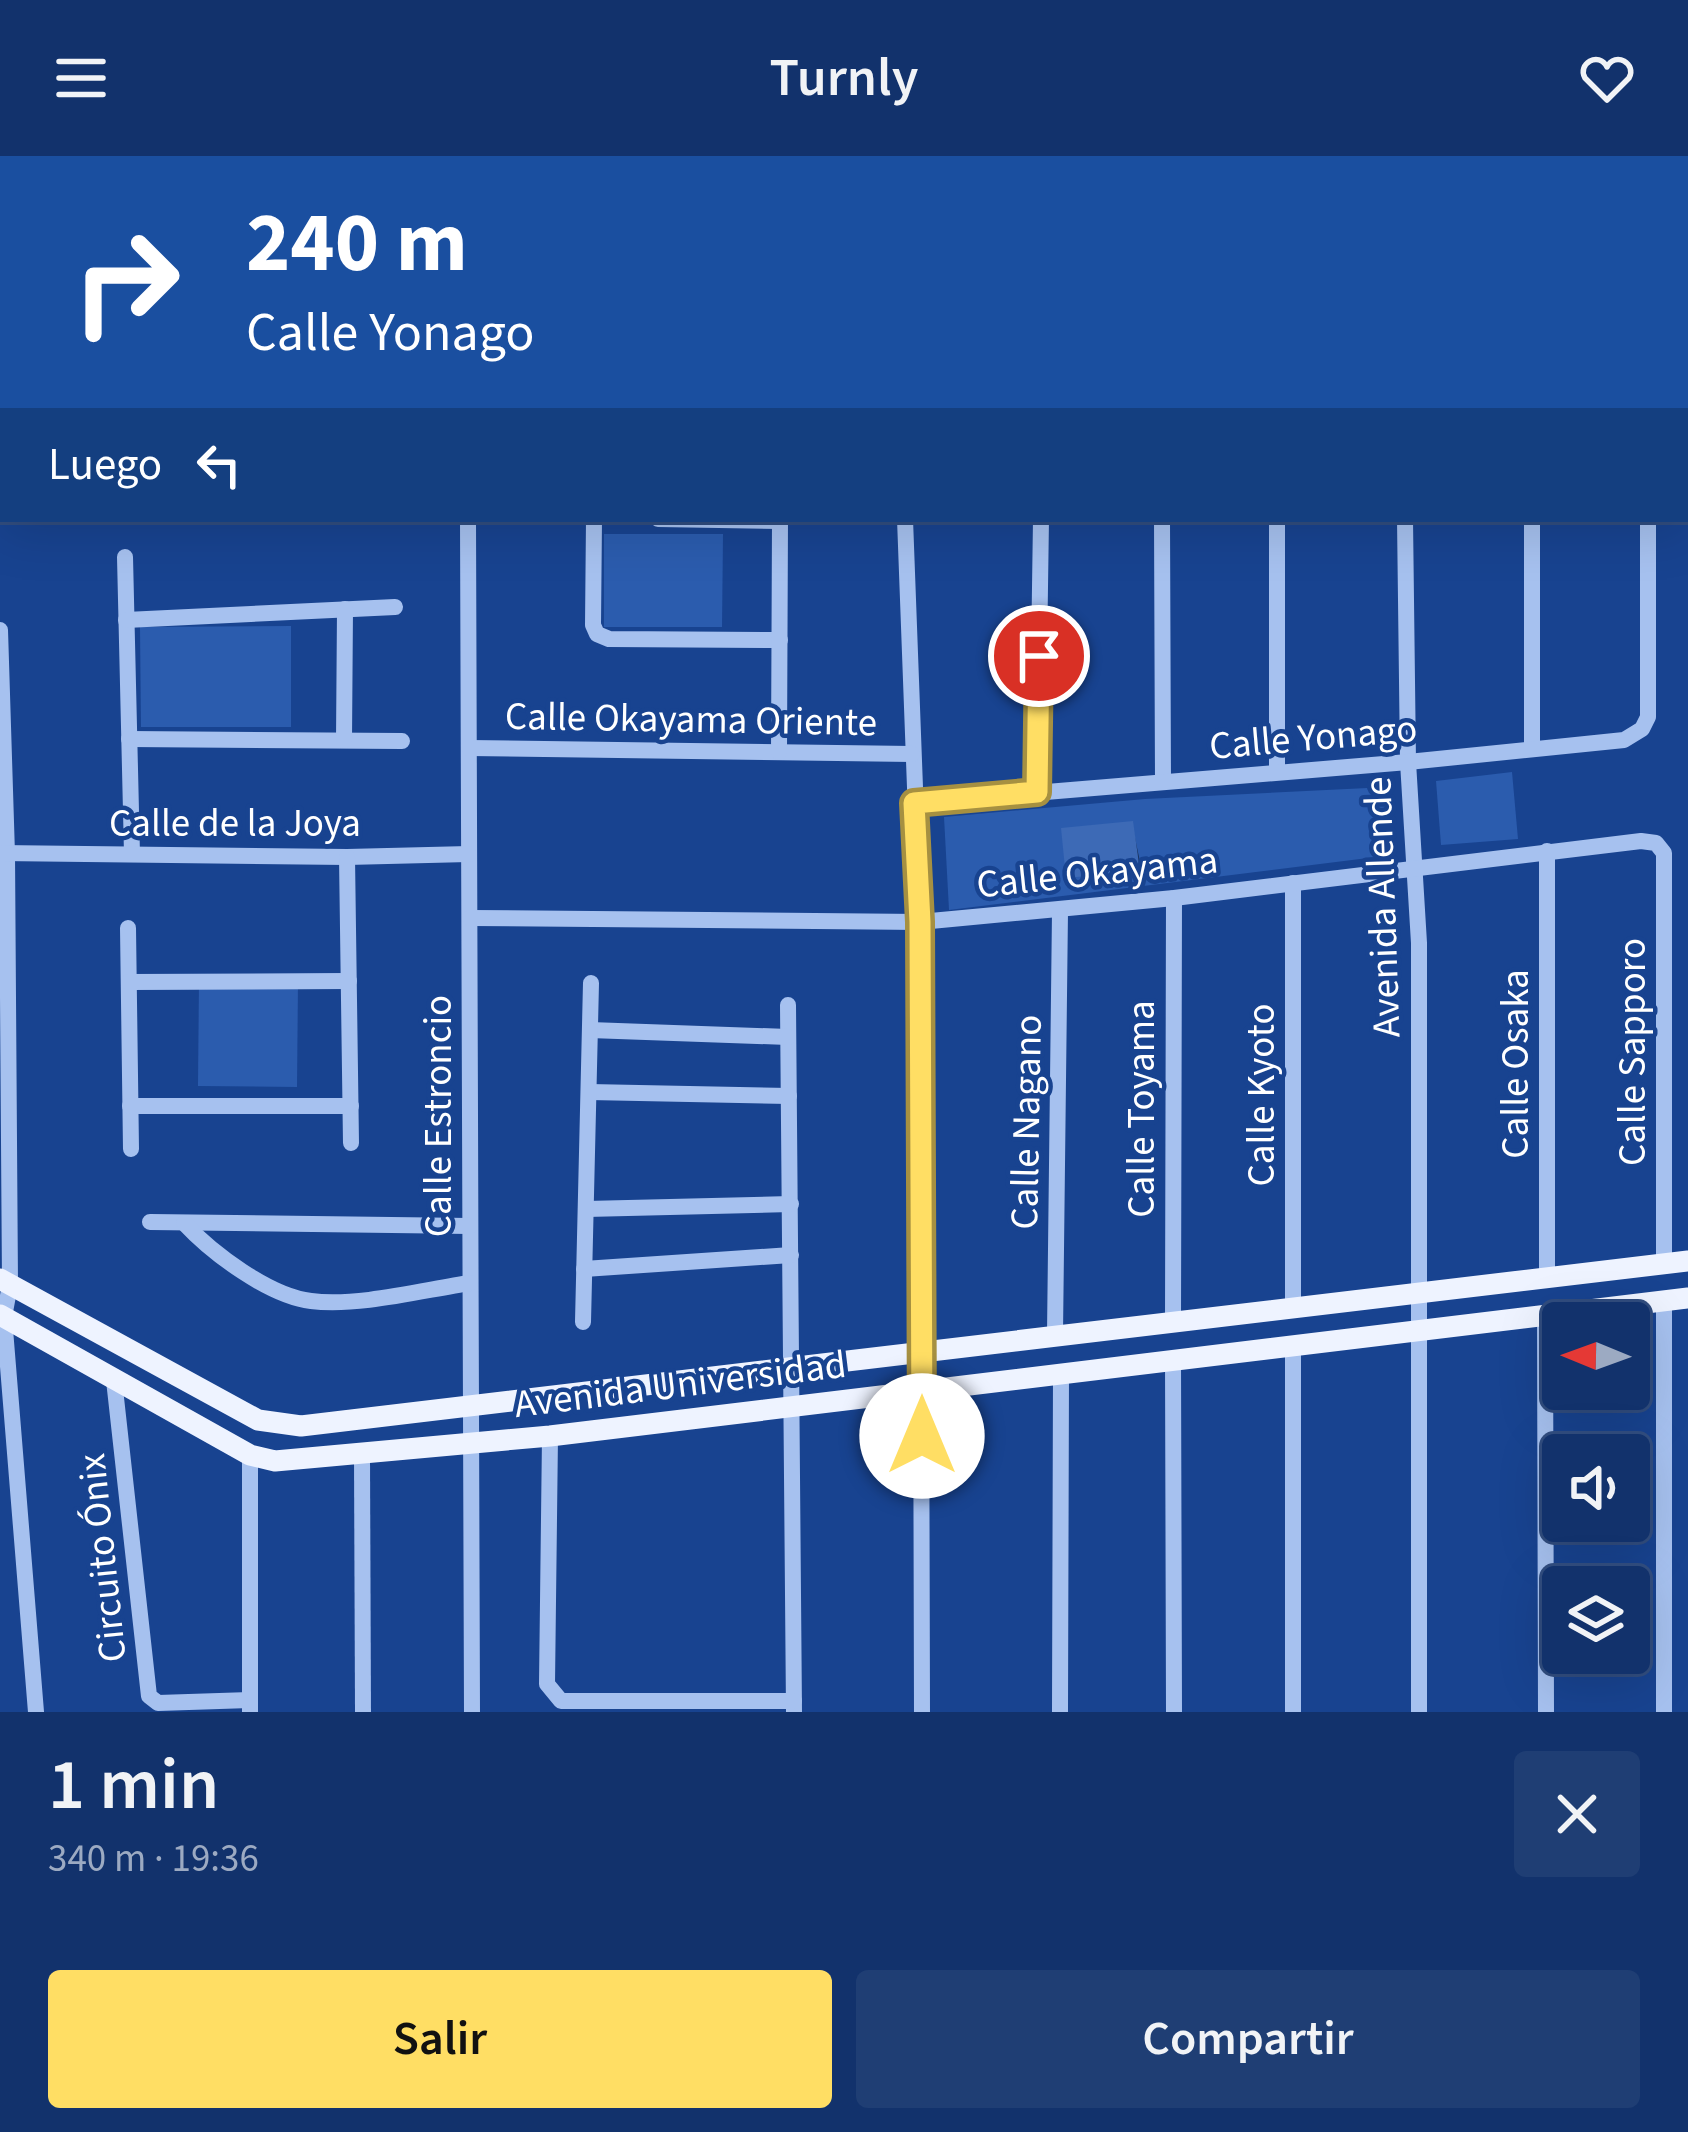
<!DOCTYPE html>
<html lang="es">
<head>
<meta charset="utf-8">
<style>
	body { margin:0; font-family:"Source Sans 3",sans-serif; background:#1f3e74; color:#f1f3f6; height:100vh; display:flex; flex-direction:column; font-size:45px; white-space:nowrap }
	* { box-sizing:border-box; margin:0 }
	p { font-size:39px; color:#9caac2 }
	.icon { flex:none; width:66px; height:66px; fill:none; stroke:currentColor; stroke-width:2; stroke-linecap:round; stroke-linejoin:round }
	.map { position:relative; height:1556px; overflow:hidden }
	.sheet { display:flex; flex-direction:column; background:#12326c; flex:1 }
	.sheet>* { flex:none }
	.banner { position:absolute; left:0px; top:0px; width:1689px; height:366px; box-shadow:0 12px 48px #0002,0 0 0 3px #314d7f; background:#1a4fa0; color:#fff; overflow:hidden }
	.needle { width:78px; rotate:271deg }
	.fabs { position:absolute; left:1542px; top:1146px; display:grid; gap:24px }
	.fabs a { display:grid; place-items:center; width:108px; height:108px; border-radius:12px; background:#12326c; box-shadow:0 12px 48px #0002,0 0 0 3px #314d7f; font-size:60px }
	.pin { position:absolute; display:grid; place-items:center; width:102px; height:102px; color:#fff; margin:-51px; border:6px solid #fff; border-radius:50%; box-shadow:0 3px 12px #0007 }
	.me { position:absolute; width:132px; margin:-66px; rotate:0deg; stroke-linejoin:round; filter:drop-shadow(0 0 9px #0008) }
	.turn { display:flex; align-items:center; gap:42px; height:252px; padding:0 48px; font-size:54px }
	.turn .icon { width:156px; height:156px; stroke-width:2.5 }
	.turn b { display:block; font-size:84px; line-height:102px }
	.then { display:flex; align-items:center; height:114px; padding:0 48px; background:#0003; gap:24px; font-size:45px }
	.round { display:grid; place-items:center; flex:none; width:126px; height:126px; border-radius:12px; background:#1f3e74 }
	.headline { display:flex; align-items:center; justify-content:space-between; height:204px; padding:0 48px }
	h1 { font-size:72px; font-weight:600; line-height:90px }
	.primary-button { display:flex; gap:24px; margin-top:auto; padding:24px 48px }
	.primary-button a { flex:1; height:138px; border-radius:12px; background:#ffde64; color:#111; font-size:48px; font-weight:600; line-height:138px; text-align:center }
	.primary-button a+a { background:#1f3e74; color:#f1f3f6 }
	header { display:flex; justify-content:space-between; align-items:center; height:156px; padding:0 48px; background:#12326c; font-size:54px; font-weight:600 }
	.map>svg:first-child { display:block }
</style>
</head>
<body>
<header><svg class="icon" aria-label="menu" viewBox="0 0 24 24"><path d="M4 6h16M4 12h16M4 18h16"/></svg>Turnly<svg class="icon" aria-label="heart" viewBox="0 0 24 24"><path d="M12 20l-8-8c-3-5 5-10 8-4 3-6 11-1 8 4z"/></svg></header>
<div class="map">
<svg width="1688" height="1556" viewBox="0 0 1688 1556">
	<rect width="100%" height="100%" fill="#184390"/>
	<g fill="#2b5cae">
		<path d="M604,378H723L722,471H604Z"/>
		<path d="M291,470V571H141L140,471Z"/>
		<path d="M1512,616L1518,683L1441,689L1436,625Z"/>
		<path d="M1388,631L1392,699L949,754L944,661L1145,643Z"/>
		<path d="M199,824L298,825L297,931L198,930Z"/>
	</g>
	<path fill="#0007" d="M1132,668L1142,715L1069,720Z"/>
	<path fill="#3d6ab6" d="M1133,665L1140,715L1066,722L1061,672Z"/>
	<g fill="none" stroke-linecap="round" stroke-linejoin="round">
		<g stroke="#a6c1ef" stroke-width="16">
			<path d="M577,0L590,3"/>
			<path d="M895,0V3"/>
			<path d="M1128,0L1140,3"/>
			<path d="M1282,0V3"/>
			<path d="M1401,0V3"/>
			<path d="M470,3V0"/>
			<path d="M1164,3V0"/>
			<path d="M1522,3V0"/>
			<path d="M1686,12H1688"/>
			<path d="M1686,139H1688"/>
			<path d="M468,363L472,1556"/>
			<path d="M594,363L593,469L597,478L609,483L780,484"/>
			<path d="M658,363L780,365"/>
			<path d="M905,363L920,766L922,1556"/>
			<path d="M1162,363L1163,625"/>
			<path d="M1405,363L1408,606L1419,787V1556"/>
			<path d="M125,401L132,698"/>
			<path d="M126,464L395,451"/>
			<path d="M0,474L7,698L10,1129L4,1161L36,1556"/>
			<path d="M129,583L402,585"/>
			<path d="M344,584L345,453"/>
			<path d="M469,592L912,598"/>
			<path d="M1532,593V363"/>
			<path d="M779,596L780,363"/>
			<path d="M1277,616V363"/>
			<path d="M1037,636L1041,363"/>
			<path d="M914,647L1408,606L1624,584L1642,573L1648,561V363"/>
			<path d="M0,697L347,701L469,698"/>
			<path d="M347,701L351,987"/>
			<path d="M1293,727V1151"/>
			<path d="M470,762L920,766L1174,742L1641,685L1656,687L1664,697V1108"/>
			<path d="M128,772L131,993"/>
			<path d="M129,826L349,825"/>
			<path d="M788,849L794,1556"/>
			<path d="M590,874L788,881"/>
			<path d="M589,936L789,940"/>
			<path d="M130,950H351"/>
			<path d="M586,1053L791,1048"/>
			<path d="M150,1066L470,1070"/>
			<path d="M184,1067C212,1097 269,1140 311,1145C358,1151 423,1134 470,1127"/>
			<path d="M584,1113L791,1099"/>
			<path d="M1547,1121V695"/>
			<path d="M1664,1144V1556"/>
			<path d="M1545,1159L1546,1556"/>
			<path d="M1173,1165L1174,742"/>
			<path d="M583,1166L591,827"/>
			<path d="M1055,1178L1060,755"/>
			<path d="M1173,1204L1174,1556"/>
			<path d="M114,1224L149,1540L158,1547L250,1544"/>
			<path d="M550,1280L547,1528L561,1545H794"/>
			<path d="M362,1300L363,1556"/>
			<path d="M250,1556V1299"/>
			<path d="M1060,1556L1061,1216"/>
			<path d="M1293,1556V1190"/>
		</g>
		<g stroke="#eef3ff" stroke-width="21">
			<path d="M0,1123L258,1264L301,1270C763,1219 1225,1159 1688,1105"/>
			<path d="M0,1159L250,1299L275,1305L550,1280L1688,1142"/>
		</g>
	</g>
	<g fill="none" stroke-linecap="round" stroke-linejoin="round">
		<g stroke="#a69041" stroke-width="30">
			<path id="route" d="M922,1280L920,766L914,647L1037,636L1039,500"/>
		</g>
		<use href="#route" stroke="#ffde64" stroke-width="21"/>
	</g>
	<g text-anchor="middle" stroke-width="9" stroke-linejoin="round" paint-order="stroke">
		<g font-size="39" fill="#fff" stroke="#184390">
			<text transform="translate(691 562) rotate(1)" y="14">Calle Okayama Oriente</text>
			<text transform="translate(1313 580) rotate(-5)" y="14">Calle Yonago</text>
			<text x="235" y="680">Calle de la Joya</text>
			<text transform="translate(1097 715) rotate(-6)" y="14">Calle Okayama</text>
			<text transform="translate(1381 751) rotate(-92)" y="14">Avenida Allende</text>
			<text transform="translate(1631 896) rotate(-90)" y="14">Calle Sapporo</text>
			<text transform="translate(1514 908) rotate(-90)" y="14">Calle Osaka</text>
			<text transform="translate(1260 939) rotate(-90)" y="14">Calle Kyoto</text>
			<text transform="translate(1140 953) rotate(-90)" y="14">Calle Toyama</text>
			<text transform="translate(437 960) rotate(-90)" y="14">Calle Estroncio</text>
			<text transform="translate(1025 966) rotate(-89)" y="14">Calle Nagano</text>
			<text transform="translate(680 1227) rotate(-7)" y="14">Avenida Universidad</text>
			<text transform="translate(101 1402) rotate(-96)" y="14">Circuito Ónix</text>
		</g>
	</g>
</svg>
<div class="fabs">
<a><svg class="needle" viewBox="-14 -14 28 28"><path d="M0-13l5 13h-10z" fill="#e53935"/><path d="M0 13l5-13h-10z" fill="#9caac2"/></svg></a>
<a><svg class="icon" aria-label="sound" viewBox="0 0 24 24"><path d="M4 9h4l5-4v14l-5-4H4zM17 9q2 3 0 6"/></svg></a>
<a><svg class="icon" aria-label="layers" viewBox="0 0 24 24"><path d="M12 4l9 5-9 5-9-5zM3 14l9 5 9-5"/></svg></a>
</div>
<div class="pin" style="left:1039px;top:500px;background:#d93025"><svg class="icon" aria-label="arrive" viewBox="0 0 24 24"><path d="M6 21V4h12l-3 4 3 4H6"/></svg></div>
<svg class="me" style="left:922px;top:1280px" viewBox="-20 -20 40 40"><circle r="19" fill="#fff"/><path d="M0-13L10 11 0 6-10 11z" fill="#ffde64"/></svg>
<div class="banner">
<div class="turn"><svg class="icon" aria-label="right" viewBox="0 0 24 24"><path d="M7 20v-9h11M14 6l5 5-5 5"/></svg><div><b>240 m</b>Calle Yonago</div></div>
<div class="then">Luego<svg class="icon" aria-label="left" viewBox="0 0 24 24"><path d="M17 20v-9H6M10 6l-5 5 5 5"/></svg></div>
</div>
</div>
<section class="sheet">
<div class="headline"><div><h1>1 min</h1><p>340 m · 19:36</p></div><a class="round"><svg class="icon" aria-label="close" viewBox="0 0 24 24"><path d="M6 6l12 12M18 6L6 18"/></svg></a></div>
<div class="primary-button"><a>Salir</a><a>Compartir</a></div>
</section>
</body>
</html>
